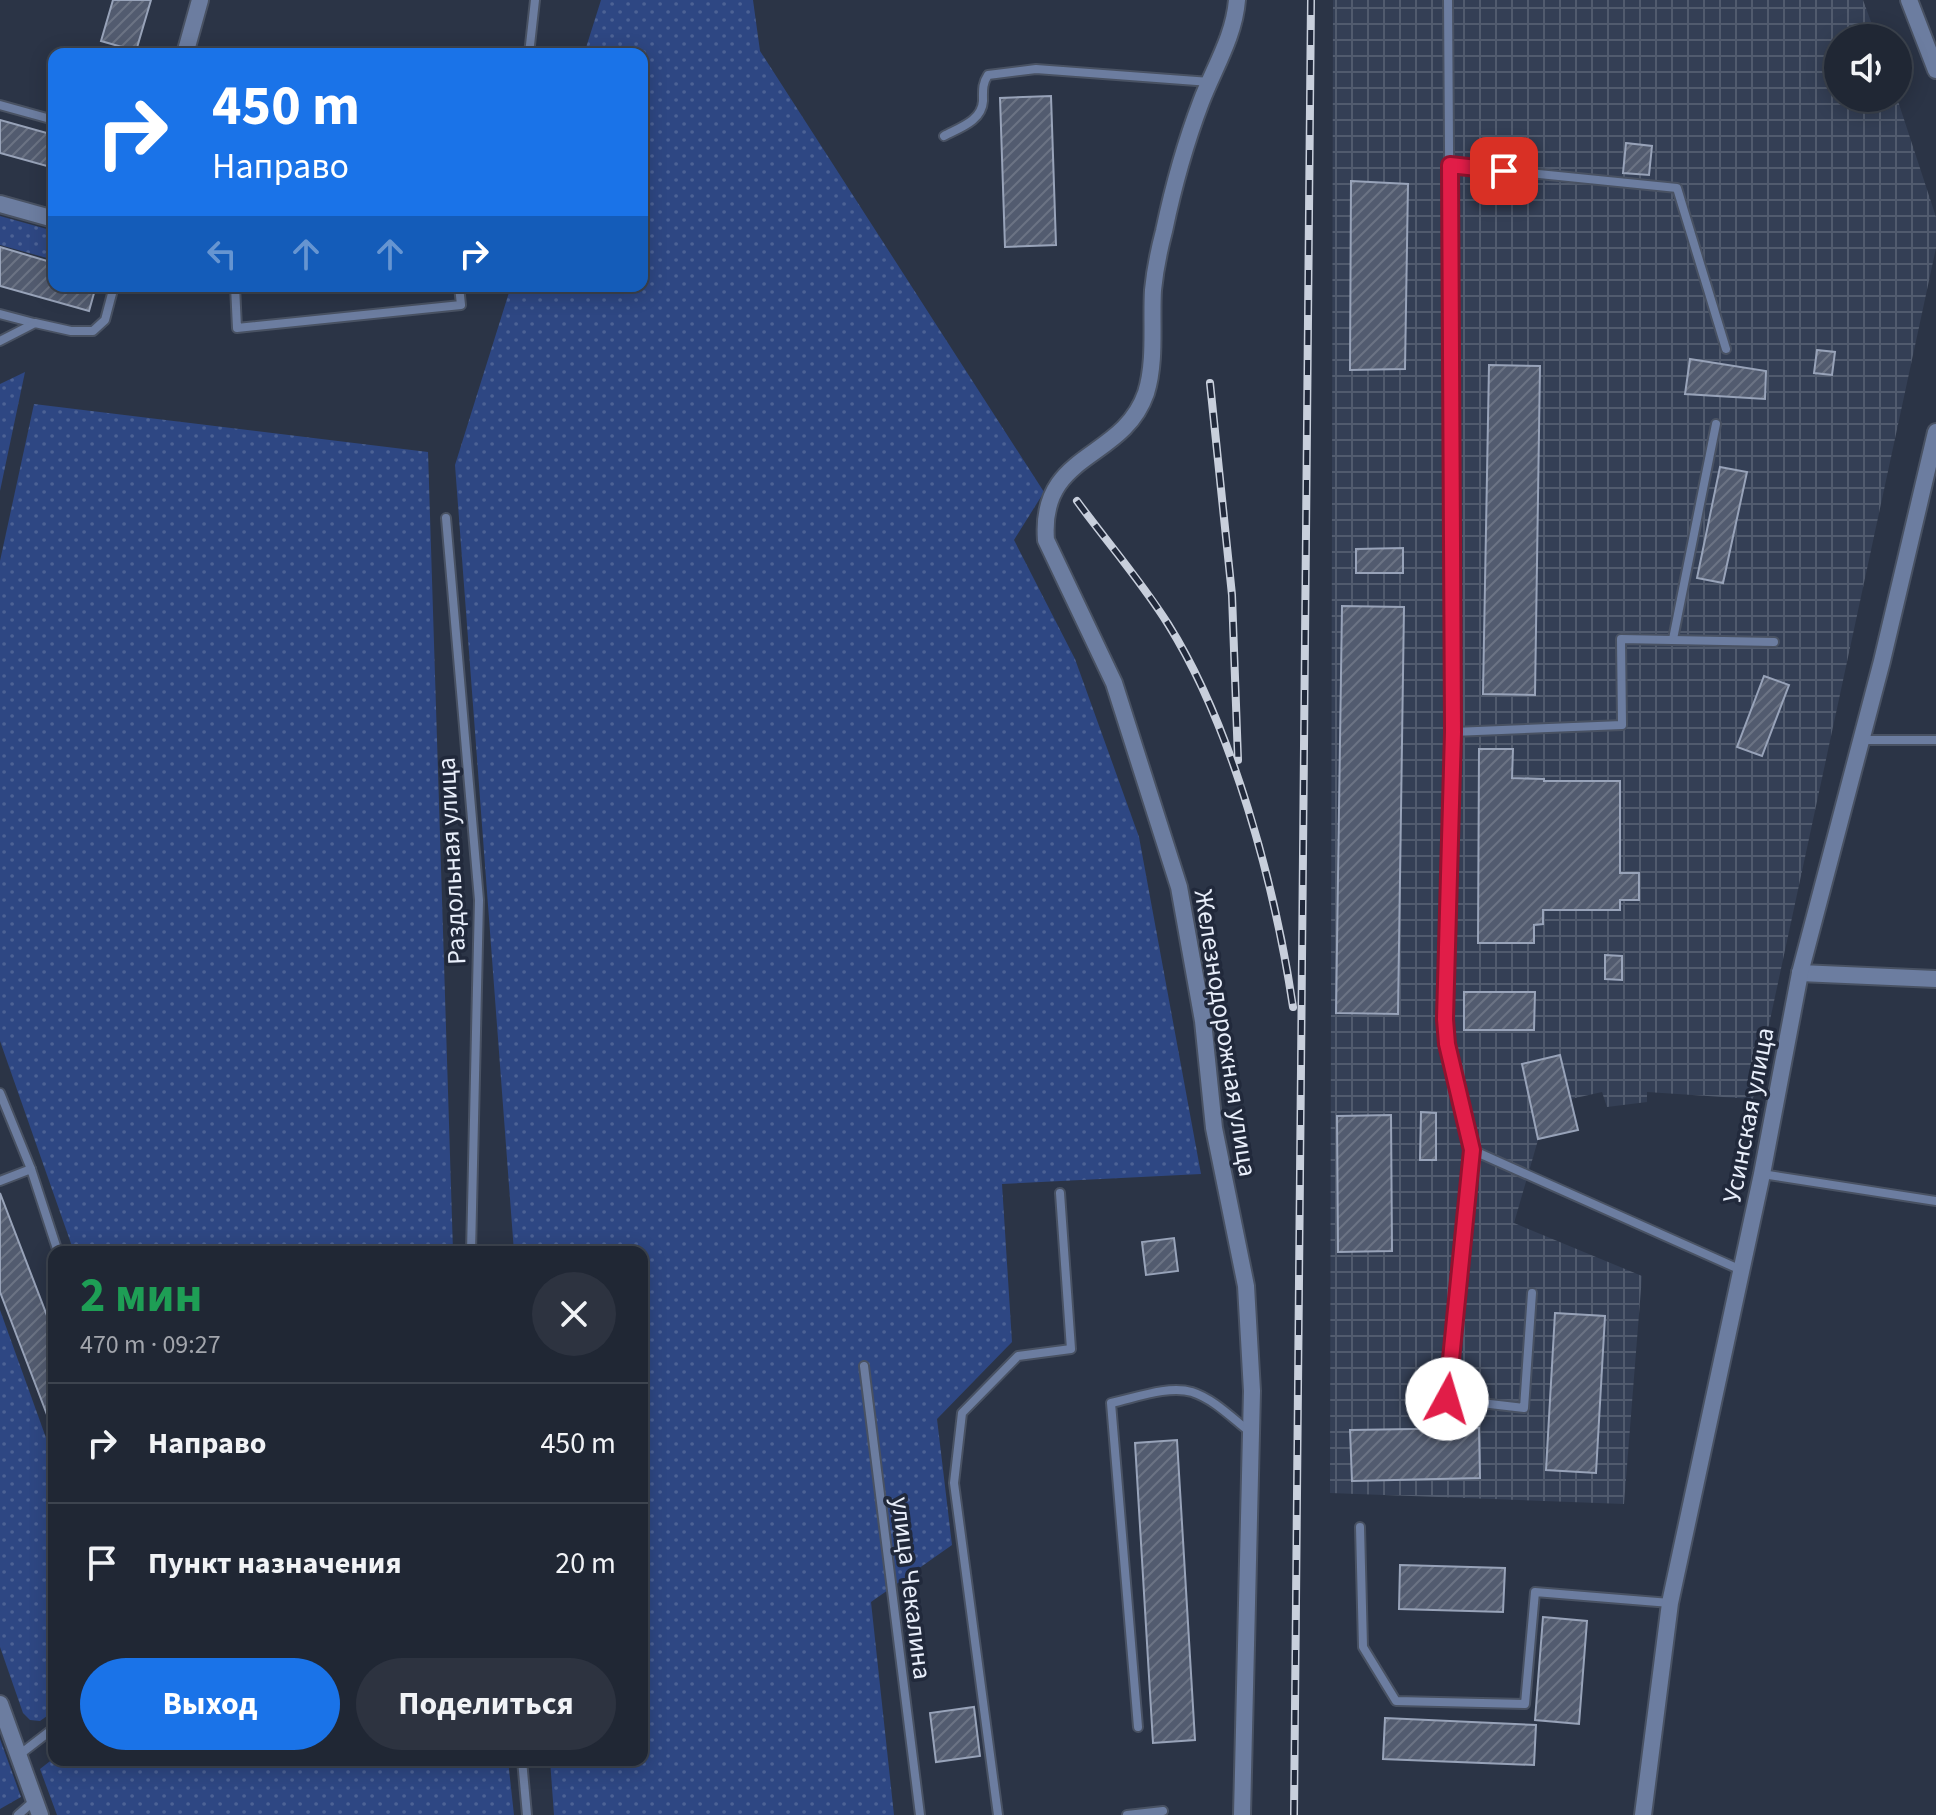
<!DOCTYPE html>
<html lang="ru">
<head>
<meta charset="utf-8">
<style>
	body { margin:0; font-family:"Source Sans 3",sans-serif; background:#2d3340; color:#f1f3f6; height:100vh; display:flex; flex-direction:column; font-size:30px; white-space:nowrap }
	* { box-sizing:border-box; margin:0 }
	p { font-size:26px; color:#a2a5ac }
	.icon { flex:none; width:44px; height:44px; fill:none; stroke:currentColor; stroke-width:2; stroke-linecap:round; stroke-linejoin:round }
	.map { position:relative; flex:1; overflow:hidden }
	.details { position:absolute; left:48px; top:1246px; width:600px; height:520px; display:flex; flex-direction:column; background:#202734; border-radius:16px; box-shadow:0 4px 20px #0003,0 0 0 2px #3d444f }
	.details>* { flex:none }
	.top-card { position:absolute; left:48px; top:48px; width:600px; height:244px; border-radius:16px; box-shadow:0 4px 20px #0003,0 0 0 2px #3d444f; background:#1a73e8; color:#fff; overflow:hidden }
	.fabs { position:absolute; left:1824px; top:24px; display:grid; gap:16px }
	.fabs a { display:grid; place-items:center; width:88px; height:88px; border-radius:50%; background:#202734; box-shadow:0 4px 20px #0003,0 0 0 2px #3d444f; font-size:40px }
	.pin { position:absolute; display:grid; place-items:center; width:68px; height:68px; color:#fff; margin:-34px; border-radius:16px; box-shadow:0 4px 12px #0006 }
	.me { position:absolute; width:88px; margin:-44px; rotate:6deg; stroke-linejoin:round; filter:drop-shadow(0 0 6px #0008) }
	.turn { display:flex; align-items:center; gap:28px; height:168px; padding:0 32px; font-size:36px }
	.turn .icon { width:104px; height:104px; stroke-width:2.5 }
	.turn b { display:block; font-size:56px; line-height:68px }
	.lanes { display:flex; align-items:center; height:76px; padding:0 32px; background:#0003; justify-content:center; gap:40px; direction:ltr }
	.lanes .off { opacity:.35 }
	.round { display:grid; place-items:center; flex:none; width:84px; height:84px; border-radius:42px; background:#2d3340 }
	.headline { display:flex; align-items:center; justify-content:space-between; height:136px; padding:0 32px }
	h1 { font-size:48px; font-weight:700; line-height:60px; color:#1e9e55 }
	.action { display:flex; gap:16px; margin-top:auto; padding:16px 32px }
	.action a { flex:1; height:92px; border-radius:48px; background:#1a73e8; color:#fff; font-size:32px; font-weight:700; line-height:92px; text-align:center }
	.action a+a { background:#2d3340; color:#f1f3f6 }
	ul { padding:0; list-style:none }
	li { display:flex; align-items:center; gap:24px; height:120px; padding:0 32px; border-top:2px solid #3d444f }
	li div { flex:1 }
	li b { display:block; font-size:30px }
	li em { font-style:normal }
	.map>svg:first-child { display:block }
</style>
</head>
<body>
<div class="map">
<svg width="1936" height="1815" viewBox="0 0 1936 1815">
	<defs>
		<pattern id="industrial-grid" width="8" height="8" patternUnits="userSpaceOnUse" patternTransform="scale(2)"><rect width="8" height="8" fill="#343f55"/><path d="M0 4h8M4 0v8" fill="none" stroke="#515b6e"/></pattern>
		<pattern id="grass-dots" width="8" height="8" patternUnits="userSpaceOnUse" patternTransform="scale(2)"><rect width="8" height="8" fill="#2e4783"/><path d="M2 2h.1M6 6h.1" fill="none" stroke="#4c6295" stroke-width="1.8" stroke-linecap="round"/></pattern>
		<pattern id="building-hatch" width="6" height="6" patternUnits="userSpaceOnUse" patternTransform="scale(2)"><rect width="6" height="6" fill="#525b6f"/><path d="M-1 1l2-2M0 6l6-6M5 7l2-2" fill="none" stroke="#6b7384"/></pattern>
	</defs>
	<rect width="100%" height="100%" fill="#2b3446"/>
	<path fill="url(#industrial-grid)" d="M1333,0H1863L1877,38H1838V98H1897L1936,217V248L1753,1099L1647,1092V1102L1607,1107L1602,1092L1571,1099L1578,1130L1538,1140L1514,1223L1642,1276L1624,1504L1330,1493Z"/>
	<g fill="url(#grass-dots)">
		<path d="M601,0H753L760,51L1044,492L1014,540L1075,659L1139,837L1201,1174L1002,1184L1012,1342L937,1419L952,1545L871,1602L894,1815H554L550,1760H642V1252H514L455,465L511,286H642V54H584Z"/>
		<path d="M0,216L54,231V260L0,245Z"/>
		<path d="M25,372L0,491V384Z"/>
		<path d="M34,404L428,452L453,1252H74L0,1041V561Z"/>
		<path d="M0,1310L54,1460V1711L40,1721L30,1720L23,1713L0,1647Z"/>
		<path d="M0,1739L21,1797L0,1809Z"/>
		<path d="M54,1758V1760H508L514,1815H57L40,1769Z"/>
	</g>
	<g fill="url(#building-hatch)" stroke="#98a3b9" stroke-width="2">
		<path d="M113,0H151L136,51L101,41Z"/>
		<path d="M1051,96L1056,245L1005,247L1000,98Z"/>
		<path d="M0,120L54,135V168L0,153Z"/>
		<path d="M1626,143L1652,146L1649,175L1623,173Z"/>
		<path d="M1351,181L1408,184L1405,369L1350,370Z"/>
		<path d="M0,247L54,263V286H96L89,311L0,286Z"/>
		<path d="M1817,350L1835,352L1832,375L1814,373Z"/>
		<path d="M1690,359L1766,371L1765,399L1685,394Z"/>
		<path d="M1489,365L1540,366L1535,695L1483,694Z"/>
		<path d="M1720,467L1747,472L1723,583L1697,578Z"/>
		<path d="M1403,548V573H1356V549Z"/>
		<path d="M1342,606L1404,607L1398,1014L1336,1013Z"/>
		<path d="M1764,676L1789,685L1762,756L1737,747Z"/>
		<path d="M1479,749H1513L1512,778L1544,779V781H1620V873H1639V900H1620V910H1543V924L1534,925V943H1478Z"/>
		<path d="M1605,955L1622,956V980L1605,979Z"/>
		<path d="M1464,992H1535L1534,1030H1464Z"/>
		<path d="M1560,1055L1578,1130L1538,1139L1522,1064Z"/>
		<path d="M1421,1112L1436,1113V1160H1420Z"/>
		<path d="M1391,1115L1392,1251L1338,1252L1337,1116Z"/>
		<path d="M0,1193L54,1334V1433L0,1292Z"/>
		<path d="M1174,1238L1178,1271L1146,1275L1142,1242Z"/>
		<path d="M1555,1313L1605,1316L1596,1473L1546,1470Z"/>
		<path d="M1479,1428L1480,1478L1352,1481L1350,1430Z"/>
		<path d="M1177,1440L1195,1740L1153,1743L1135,1443Z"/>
		<path d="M1400,1565L1505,1568L1503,1612L1399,1609Z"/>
		<path d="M1543,1617L1587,1621L1579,1724L1535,1720Z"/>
		<path d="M974,1707L980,1756L936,1762L930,1713Z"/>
		<path d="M1385,1718L1536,1725L1534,1765L1383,1759Z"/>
	</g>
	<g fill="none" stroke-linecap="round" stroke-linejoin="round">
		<g stroke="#495263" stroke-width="12">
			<g id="service">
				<path d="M1448,0L1453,732L1445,1019L1447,1044L1472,1150L1447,1399L1524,1408L1532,1293"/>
				<path d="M529,54L535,0"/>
				<path d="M0,105L54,120"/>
				<path d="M944,136C959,128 982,121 983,101C983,91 982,84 988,75L1036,69L1210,82"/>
				<path d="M1450,165L1677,188L1726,349"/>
				<path d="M235,286L237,328L461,305L459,286"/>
				<path d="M0,314L34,323"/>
				<path d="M0,341L35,323L71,331H93L105,320L114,286"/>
				<path d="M446,518L479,900L471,1252"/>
				<path d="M1673,639L1716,424"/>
				<path d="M1453,732L1622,725L1621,639L1774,642"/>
				<path d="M1860,740H1936"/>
				<path d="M0,1093L31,1169"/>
				<path d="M1472,1150L1741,1270"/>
				<path d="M1762,1174L1936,1201"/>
				<path d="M0,1181L31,1169L58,1252"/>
				<path d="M864,1366L920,1815"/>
				<path d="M1360,1527L1363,1647L1396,1701L1525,1704L1535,1592L1670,1603"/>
				<path d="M1138,1727L1111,1403C1135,1398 1168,1385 1192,1392C1214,1399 1233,1419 1250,1432"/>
				<path d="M19,1755L54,1728"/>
				<path d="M522,1760L527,1815"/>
				<path d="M18,1815L34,1801"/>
				<path d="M998,1815L954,1483L962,1413L1018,1356L1071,1349L1060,1193"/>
				<path d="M1127,1815L1163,1811"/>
			</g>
		</g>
		<g stroke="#495263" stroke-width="20">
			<g id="minor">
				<path d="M1237,0C1234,37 1214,68 1201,102C1185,144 1173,188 1164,231C1159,250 1155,270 1153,290C1151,323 1156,361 1146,393C1122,462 1039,451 1046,540L1114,683L1179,887L1203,1021L1214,1128L1246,1286L1252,1391L1242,1815"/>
				<path d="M1909,0L1936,70"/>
				<path d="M185,54L200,0"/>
				<path d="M0,204L54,219"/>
				<path d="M1800,973L1936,979"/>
				<path d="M1643,1815L1670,1603L1762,1174L1800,973L1882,661L1936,432"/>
			</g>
		</g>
		<g stroke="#495263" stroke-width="20">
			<path id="tertiary" d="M0,1704L40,1815"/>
		</g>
		<use href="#service" stroke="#6c7da0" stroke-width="8"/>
		<use href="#minor" stroke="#6c7da0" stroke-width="16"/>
		<use href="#tertiary" stroke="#6c7da0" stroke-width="16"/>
		<g stroke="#c8cfdc" stroke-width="8">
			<g id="rail">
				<path d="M1210,383L1232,595L1238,760"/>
				<path d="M1077,501C1107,542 1141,581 1168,624C1233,728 1275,886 1293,1007"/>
				<path d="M1294,1815L1311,0"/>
			</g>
		</g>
		<use href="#rail" stroke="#21293b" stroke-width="5" stroke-dasharray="15" stroke-linecap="butt"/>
	</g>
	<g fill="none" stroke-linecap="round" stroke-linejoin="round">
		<g stroke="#92132f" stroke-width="20">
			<path id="route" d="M1447,1399L1472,1150L1447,1044L1445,1019L1453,732L1450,165L1504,171"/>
		</g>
		<use href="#route" stroke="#e11d48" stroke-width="14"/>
	</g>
	<g text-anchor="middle" stroke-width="7" stroke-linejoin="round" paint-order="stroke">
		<g font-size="26" fill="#e8eefa" stroke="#21293b">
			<text transform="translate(451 861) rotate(-93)" y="9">Раздольная улица</text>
			<text transform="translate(1226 1033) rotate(81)" y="9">Железнодорожная улица</text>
			<text transform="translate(1748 1115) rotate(-79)" y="9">Усинская улица</text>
			<text transform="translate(912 1588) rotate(83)" y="9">улица Чекалина</text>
		</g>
	</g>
</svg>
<div class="fabs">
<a><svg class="icon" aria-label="sound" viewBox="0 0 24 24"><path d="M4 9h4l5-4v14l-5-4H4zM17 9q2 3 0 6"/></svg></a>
</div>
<div class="pin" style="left:1504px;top:171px;background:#d93025"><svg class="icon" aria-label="arrive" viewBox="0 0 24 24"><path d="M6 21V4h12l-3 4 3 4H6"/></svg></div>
<svg class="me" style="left:1447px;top:1399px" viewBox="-20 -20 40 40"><circle r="19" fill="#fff"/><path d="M0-13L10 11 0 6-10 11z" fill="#e11d48"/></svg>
<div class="top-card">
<div class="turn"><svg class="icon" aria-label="right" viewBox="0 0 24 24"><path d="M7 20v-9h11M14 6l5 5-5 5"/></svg><div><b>450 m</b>Направо</div></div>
<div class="lanes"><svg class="icon off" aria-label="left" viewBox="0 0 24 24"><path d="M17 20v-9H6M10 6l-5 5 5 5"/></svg><svg class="icon off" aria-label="ahead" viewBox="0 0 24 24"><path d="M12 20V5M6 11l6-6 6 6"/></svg><svg class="icon off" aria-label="ahead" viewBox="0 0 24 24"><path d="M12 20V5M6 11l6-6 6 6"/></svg><svg class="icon" aria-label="right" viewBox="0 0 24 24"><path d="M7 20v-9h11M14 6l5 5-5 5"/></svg></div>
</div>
<section class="details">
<div class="headline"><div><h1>2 мин</h1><p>470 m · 09:27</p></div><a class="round"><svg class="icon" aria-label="close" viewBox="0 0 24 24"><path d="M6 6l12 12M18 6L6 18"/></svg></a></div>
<ul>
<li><svg class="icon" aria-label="right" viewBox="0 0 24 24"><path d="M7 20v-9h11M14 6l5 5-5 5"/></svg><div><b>Направо</b></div><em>450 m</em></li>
<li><svg class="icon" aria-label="arrive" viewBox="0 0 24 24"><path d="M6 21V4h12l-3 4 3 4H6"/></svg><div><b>Пункт назначения</b></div><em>20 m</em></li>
</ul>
<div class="action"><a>Выход</a><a>Поделиться</a></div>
</section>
</div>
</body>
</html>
